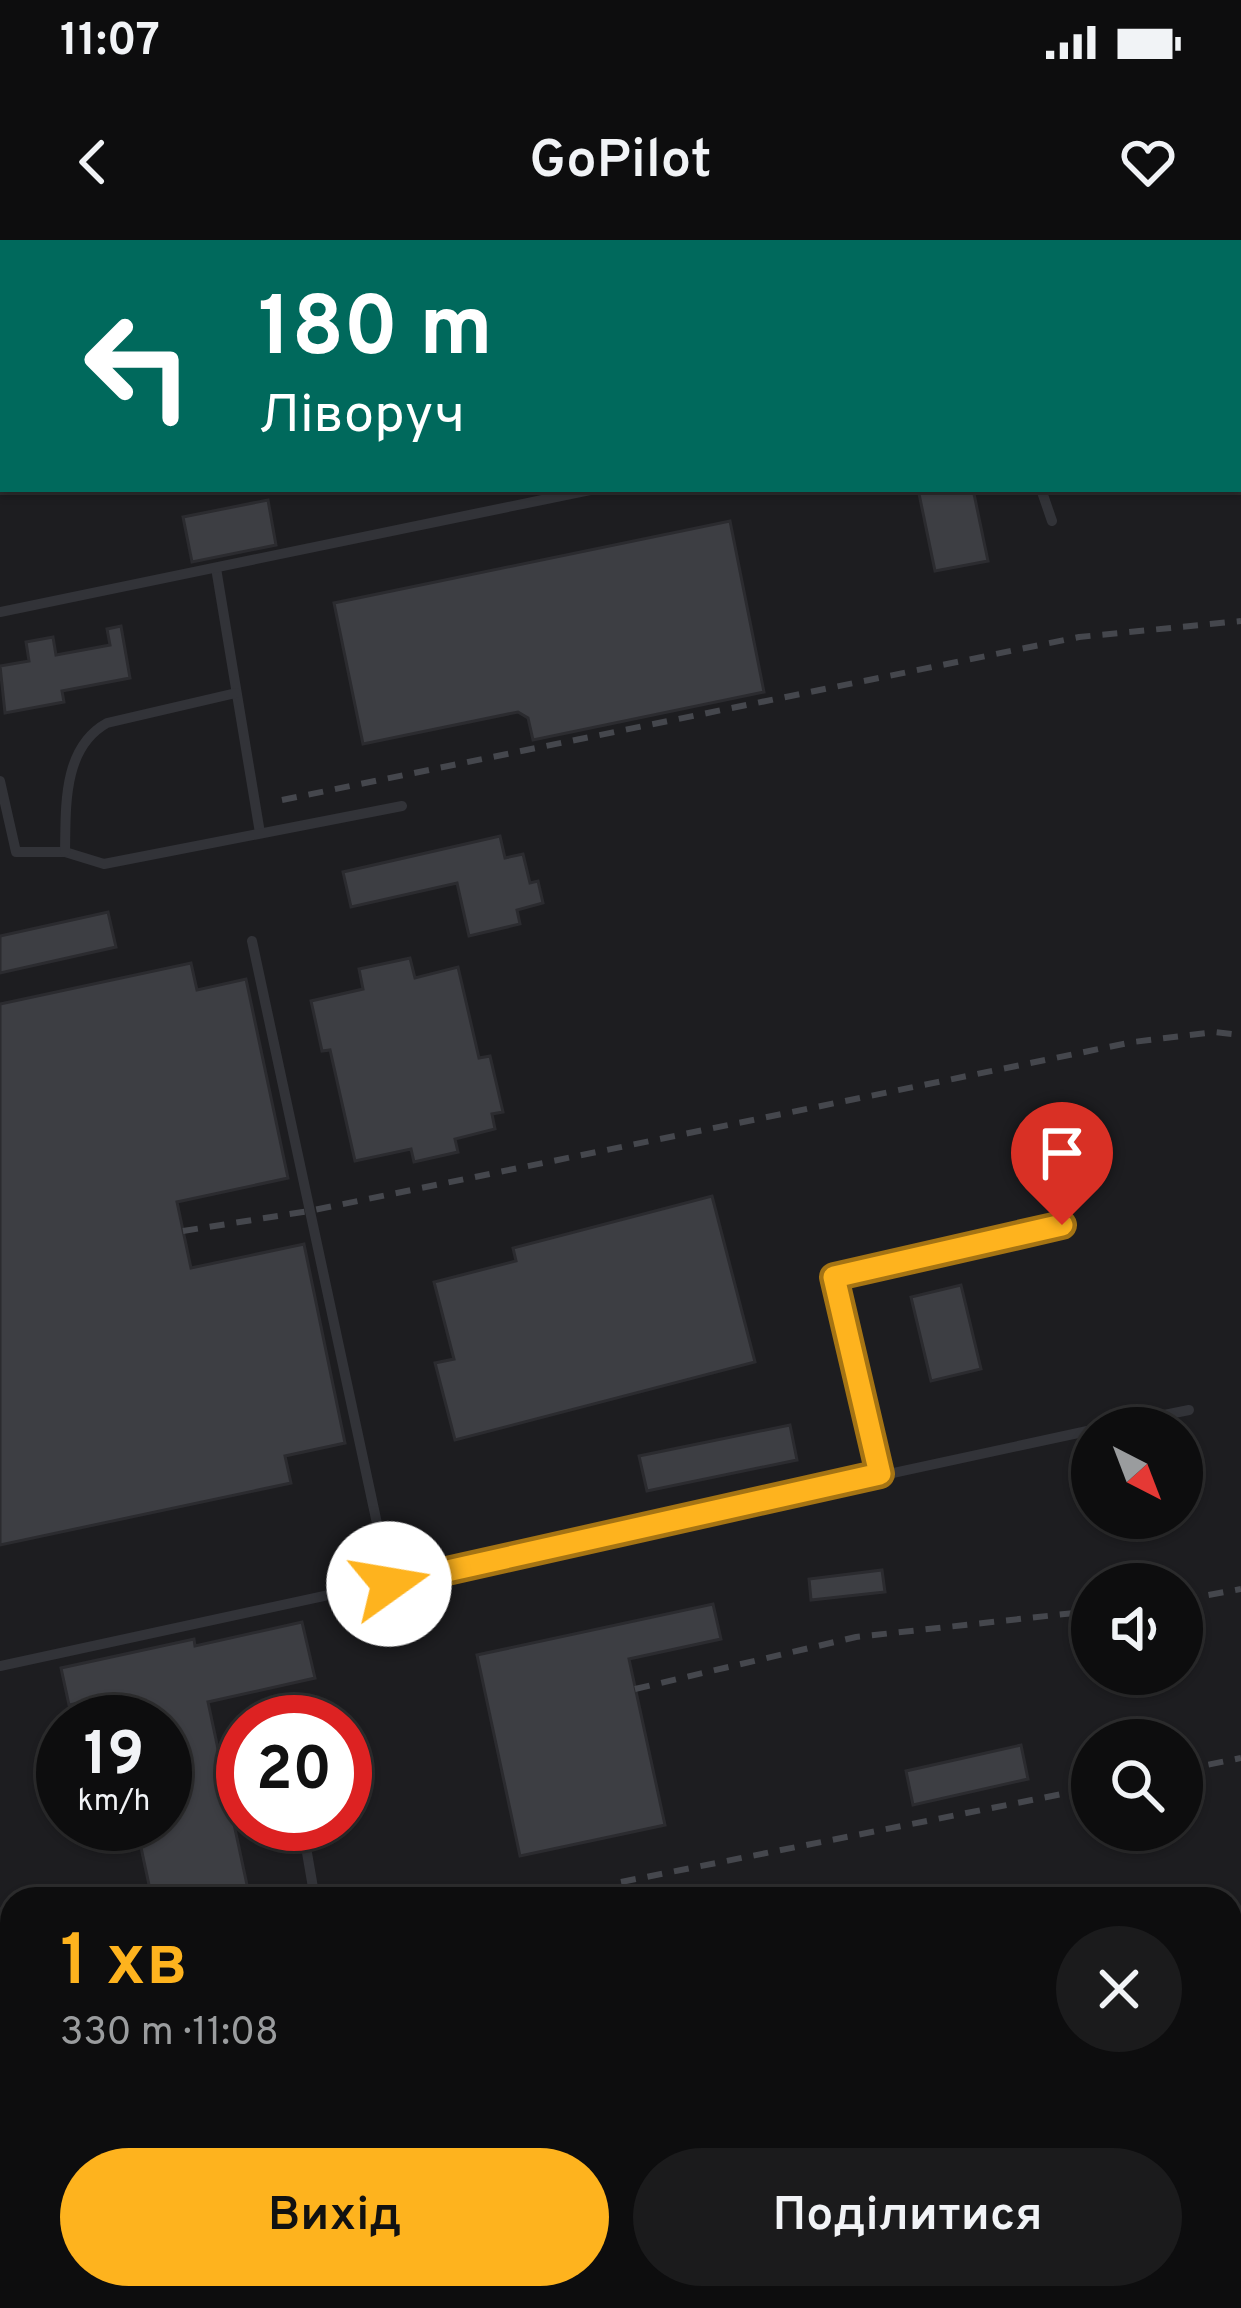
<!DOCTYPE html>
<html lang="uk">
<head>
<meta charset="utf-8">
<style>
	body { margin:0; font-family:Overpass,sans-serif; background:#1b1b1c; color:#f1f3f6; height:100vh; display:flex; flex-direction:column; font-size:45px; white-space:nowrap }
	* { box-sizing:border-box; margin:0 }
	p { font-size:39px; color:#9a9c9e }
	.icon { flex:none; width:66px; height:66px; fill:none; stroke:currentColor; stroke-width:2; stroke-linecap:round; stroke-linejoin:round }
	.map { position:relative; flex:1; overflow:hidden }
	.side { position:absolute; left:0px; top:1647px; width:1242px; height:423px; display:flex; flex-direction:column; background:#0d0d0e; border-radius:36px 36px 0 0; box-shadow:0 3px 9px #0004,0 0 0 3px #2d2d2e }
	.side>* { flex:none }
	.top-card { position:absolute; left:0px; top:0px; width:1242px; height:252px; box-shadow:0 3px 9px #0004,0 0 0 3px #2d2d2e; background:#00695c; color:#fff; overflow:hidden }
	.needle { width:78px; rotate:138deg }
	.fabs { position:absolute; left:1071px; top:1167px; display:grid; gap:24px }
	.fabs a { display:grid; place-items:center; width:132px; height:132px; border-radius:50%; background:#0d0d0e; box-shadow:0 3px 9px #0004,0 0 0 3px #2d2d2e; font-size:60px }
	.speed { position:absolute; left:36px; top:1455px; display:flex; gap:24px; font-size:60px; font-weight:700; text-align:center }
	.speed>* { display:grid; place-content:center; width:156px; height:156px; border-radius:50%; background:#0d0d0e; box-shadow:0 3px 9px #0004,0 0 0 3px #2d2d2e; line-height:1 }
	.speed small { font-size:30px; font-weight:400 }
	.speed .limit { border:18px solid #d22; background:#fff; color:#111 }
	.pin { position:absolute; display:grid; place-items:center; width:102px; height:102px; color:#fff; margin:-123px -51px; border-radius:50% 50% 50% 0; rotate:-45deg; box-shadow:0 0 12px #0007 }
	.pin .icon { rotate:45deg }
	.me { position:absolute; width:132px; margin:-66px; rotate:77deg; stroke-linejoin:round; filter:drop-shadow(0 0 9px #0008) }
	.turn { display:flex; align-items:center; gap:42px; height:252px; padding:0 60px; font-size:54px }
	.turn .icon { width:156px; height:156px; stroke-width:2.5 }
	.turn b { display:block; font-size:84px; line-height:102px }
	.round { display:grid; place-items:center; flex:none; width:126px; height:126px; border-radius:63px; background:#1b1b1c }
	.summary { display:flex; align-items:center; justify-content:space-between; height:204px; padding:0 60px }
	h1 { font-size:72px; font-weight:600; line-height:90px; color:#feb31e }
	.cta { display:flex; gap:24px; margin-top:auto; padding:24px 60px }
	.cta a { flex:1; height:138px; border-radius:72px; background:#feb31e; color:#111; font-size:48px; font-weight:600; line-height:138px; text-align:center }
	.cta a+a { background:#1b1b1c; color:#f1f3f6 }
	.status { display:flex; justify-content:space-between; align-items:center; height:84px; padding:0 60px; background:#0d0d0e; direction:ltr }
	.status svg { height:33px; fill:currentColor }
	header { display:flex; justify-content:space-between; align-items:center; height:156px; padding:0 60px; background:#0d0d0e; font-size:54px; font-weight:600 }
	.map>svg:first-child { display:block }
</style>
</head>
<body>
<div class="status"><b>11:07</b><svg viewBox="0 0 49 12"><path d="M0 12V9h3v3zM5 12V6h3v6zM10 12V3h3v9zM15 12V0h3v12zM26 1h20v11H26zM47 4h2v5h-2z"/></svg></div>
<header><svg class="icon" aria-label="back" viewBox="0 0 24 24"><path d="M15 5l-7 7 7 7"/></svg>GoPilot<svg class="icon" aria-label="heart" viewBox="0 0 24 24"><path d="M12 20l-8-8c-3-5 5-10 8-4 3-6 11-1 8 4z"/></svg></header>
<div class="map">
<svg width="1241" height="2068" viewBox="0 0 1241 2068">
	<rect width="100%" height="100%" fill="#111113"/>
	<path fill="#1d1d20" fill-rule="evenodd" d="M902,0H1241V2068H0V212L3,211V249H1239V3H889ZM1092,1188H1182V1278H1092ZM1092,1344H1182V1434H1092ZM63,1482H165V1584H63ZM243,1482H345V1584H243ZM1092,1500H1182V1590H1092ZM12,1659H1230V2058H12Z"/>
	<path fill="#19211a" d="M581,0H1037V2L579,3Z"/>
	<g fill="#3d3e43" stroke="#2b2b2f" stroke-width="3">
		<path d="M918,249H973L988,321L935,331Z"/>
		<path d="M268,260L276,305L192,322L183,277Z"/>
		<path d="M730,281L764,452L533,500L528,478L518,472L363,504L334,363Z"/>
		<path d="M121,386L130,438L62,451L64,462L5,473L0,426L29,421L26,402L53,397L56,415L110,405L107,389Z"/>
		<path d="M500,596L505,618L523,614L530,643L538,641L543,663L517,670L520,684L469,696L457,643L351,667L343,632Z"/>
		<path d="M108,672L116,707L0,733V696Z"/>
		<path d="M410,718L415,738L458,727L479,818L490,816L503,872L492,874L495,889L455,899L458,912L414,922L411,909L355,921L330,810L322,811L311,761L363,749L359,729Z"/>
		<path d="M191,723L197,750L246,739L288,938L177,962L191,1028L304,1004L345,1203L285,1216L291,1243L0,1305V764Z"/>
		<path d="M712,956L755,1122L455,1200L435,1123L454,1119L434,1042L516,1021L513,1008Z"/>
		<path d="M961,1045L981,1129L931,1141L911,1057Z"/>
		<path d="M790,1185L797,1220L647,1251L639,1216Z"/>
		<path d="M882,1330L885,1352L811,1360L809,1339Z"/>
		<path d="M713,1364L721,1399L629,1419L665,1585L520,1616L477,1415Z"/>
		<path d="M302,1382L315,1438L208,1462L250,1659H152L136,1584H165V1482H113L108,1457L69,1465L61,1428L194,1399L195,1406Z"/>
		<path d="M1021,1505L1028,1539L913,1565L906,1531Z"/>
	</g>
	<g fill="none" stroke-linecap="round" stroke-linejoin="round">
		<g stroke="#383a3f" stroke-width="3" stroke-dasharray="6 9" stroke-linecap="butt">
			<path d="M963,0V3"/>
			<path d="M559,3L562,0"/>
		</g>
		<g stroke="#323338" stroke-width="10">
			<path d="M1134,3L1148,0"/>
			<path d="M0,239H3"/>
			<path d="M1041,249L1052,281"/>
			<path d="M216,328L260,593"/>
			<path d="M0,372L595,249"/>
			<path d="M0,541L16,612H65L104,624L402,566"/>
			<path d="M65,612C66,568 62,508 107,483L236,453"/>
			<path d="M252,701L390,1344"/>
			<path d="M1100,1188L1189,1170"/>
			<path d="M880,1234L834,1037L1062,985"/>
			<path d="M0,1426L1092,1190"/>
			<path d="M280,1459L284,1482"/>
			<path d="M302,1584L315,1659"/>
			<path d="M0,1836L12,1833"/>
		</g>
		<g stroke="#45474d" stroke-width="6" stroke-dasharray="15 12" stroke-linecap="butt">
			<path d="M282,560L1079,397L1241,381"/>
			<path d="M183,991L309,971L1133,802L1215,792L1241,795"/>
			<path d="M1182,1360L1241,1349"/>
			<path d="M635,1449L856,1397L1092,1371"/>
			<path d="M1182,1530L1241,1518"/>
			<path d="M621,1642L1092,1548"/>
			<path d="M1230,1944L1241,1942"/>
		</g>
	</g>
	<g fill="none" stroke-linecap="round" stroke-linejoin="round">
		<g stroke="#a57414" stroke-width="30">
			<path id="route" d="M389,1344L880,1234L834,1037L1062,985"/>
		</g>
		<use href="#route" stroke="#feb31e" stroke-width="21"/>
	</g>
</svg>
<div class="fabs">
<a><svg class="needle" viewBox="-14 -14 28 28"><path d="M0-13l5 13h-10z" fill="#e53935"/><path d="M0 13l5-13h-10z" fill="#9a9c9e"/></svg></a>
<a><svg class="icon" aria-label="sound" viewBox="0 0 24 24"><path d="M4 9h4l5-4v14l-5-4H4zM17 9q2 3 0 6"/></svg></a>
<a><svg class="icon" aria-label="search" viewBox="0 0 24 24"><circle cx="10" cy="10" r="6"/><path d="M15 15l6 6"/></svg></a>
</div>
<div class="speed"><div>19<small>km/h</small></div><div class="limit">20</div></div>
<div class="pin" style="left:1062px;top:985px;background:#d93025"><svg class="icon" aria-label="arrive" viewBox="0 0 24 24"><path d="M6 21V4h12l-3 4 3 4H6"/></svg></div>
<svg class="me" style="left:389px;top:1344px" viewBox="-20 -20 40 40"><circle r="19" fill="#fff"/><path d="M0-13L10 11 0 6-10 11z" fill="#feb31e"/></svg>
<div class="top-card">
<div class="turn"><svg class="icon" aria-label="left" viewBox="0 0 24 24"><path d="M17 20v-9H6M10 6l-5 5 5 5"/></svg><div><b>180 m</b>Ліворуч</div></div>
</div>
<section class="side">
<div class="summary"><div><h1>1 хв</h1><p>330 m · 11:08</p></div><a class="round"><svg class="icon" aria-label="close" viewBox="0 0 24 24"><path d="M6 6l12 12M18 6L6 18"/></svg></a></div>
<div class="cta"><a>Вихід</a><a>Поділитися</a></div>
</section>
</div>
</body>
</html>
